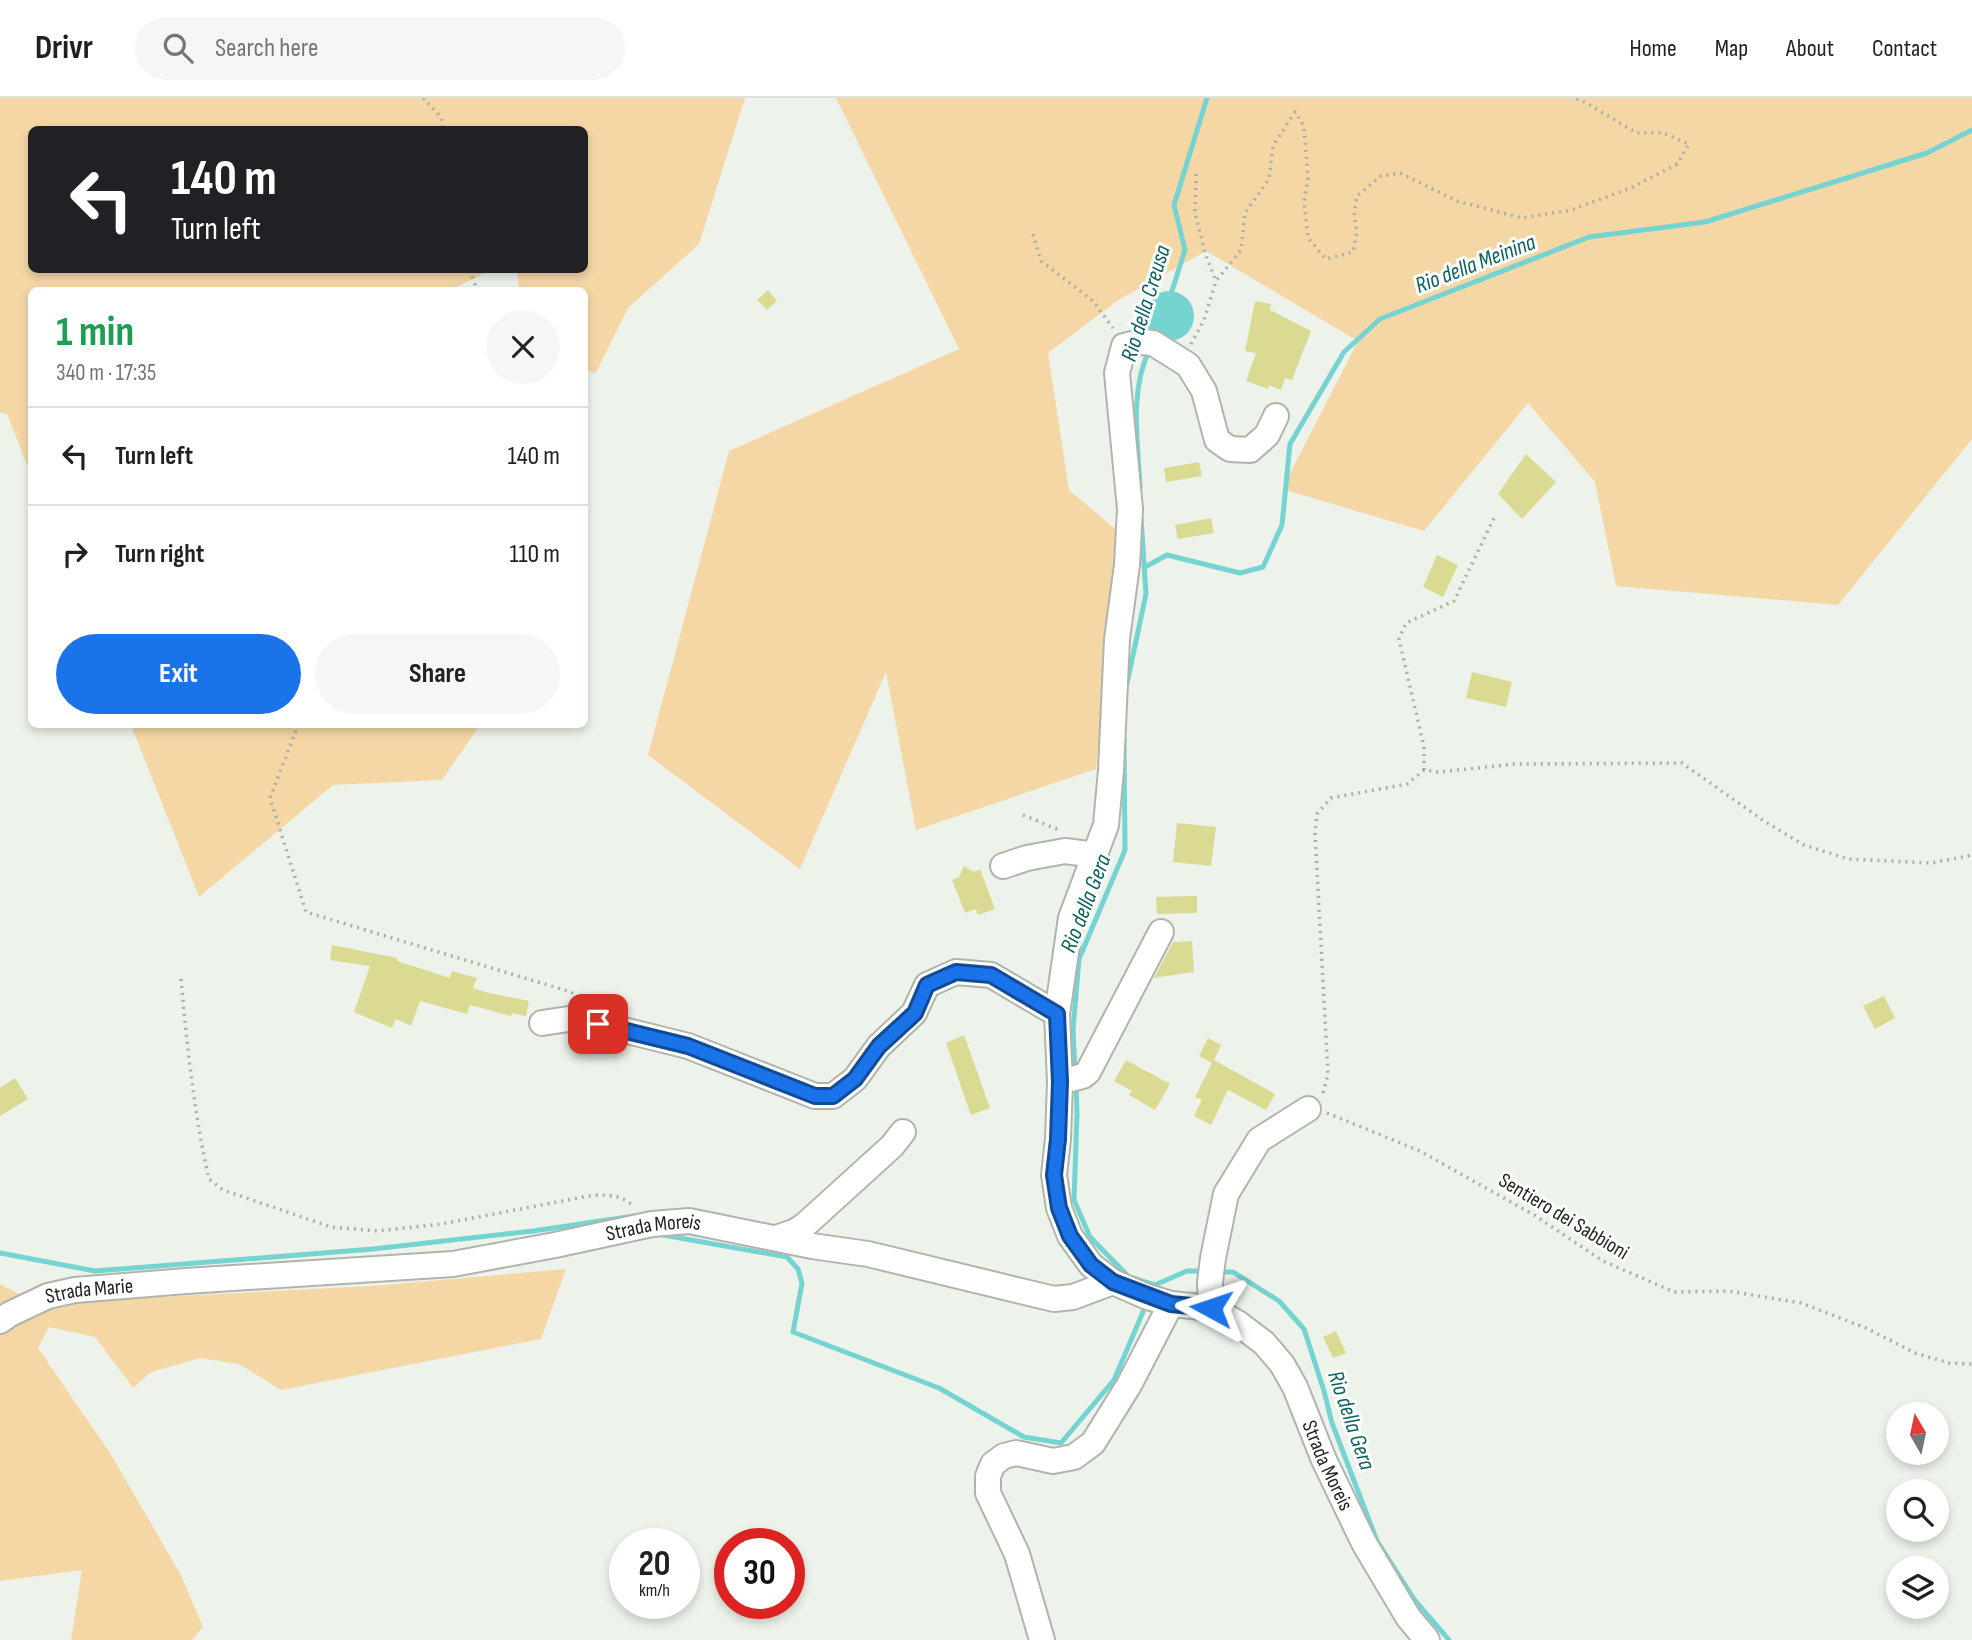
<!DOCTYPE html>
<html lang="en">
<head>
<meta charset="utf-8">
<style>
	body { margin:0; font-family:"Sofia Sans Condensed",sans-serif; background:#f6f6f6; color:#202124; height:100vh; display:flex; flex-direction:column; font-size:26px; white-space:nowrap }
	* { box-sizing:border-box; margin:0 }
	p { font-size:23px; color:#757577 }
	.icon { flex:none; width:38px; height:38px; fill:none; stroke:currentColor; stroke-width:2; stroke-linecap:round; stroke-linejoin:round }
	.map { position:relative; flex:1; overflow:hidden }
	.drawer { position:absolute; left:28px; top:189px; width:560px; height:441px; display:flex; flex-direction:column; background:#fff; border-radius:10px; box-shadow:0 4px 10px #0003 }
	.drawer>* { flex:none }
	.guide { position:absolute; left:28px; top:28px; width:560px; height:147px; border-radius:10px; box-shadow:0 4px 10px #0003; background:#202124; color:#fff; overflow:hidden }
	.needle { width:46px; rotate:351deg }
	.buttons { position:absolute; left:1886px; top:1304px; display:grid; gap:14px }
	.buttons a { display:grid; place-items:center; width:63px; height:63px; border-radius:50%; background:#fff; box-shadow:0 4px 10px #0003; font-size:35px }
	.speed { position:absolute; left:609px; top:1430px; display:flex; gap:14px; font-size:35px; font-weight:700; text-align:center }
	.speed>* { display:grid; place-content:center; width:91px; height:91px; border-radius:50%; background:#fff; box-shadow:0 4px 10px #0003; line-height:1 }
	.speed small { font-size:18px; font-weight:400 }
	.speed .limit { border:10px solid #d22; background:#fff; color:#111 }
	.pin { position:absolute; display:grid; place-items:center; width:60px; height:60px; color:#fff; margin:-30px; border-radius:14px; box-shadow:0 4px 10px #0006 }
	.me { position:absolute; width:77px; margin:-38px; rotate:275deg; stroke-linejoin:round; filter:drop-shadow(0 0 5px #0008) }
	.turn { display:flex; align-items:center; gap:24px; height:147px; padding:0 28px; font-size:32px }
	.turn .icon { width:91px; height:91px; stroke-width:2.5 }
	.turn b { display:block; font-size:49px; line-height:60px }
	.round { display:grid; place-items:center; flex:none; width:74px; height:74px; border-radius:37px; background:#f6f6f6 }
	.overview { display:flex; align-items:center; justify-content:space-between; height:119px; padding:0 28px }
	h1 { font-size:42px; font-weight:700; line-height:52px; color:#1e9e55 }
	.primary-button { display:flex; gap:14px; margin-top:auto; padding:14px 28px }
	.primary-button a { flex:1; height:80px; border-radius:42px; background:#1a73e8; color:#fff; font-size:28px; font-weight:700; line-height:80px; text-align:center }
	.primary-button a+a { background:#f6f6f6; color:#202124 }
	ul { padding:0; list-style:none }
	li { display:flex; align-items:center; gap:21px; height:98px; padding:0 28px; border-top:2px solid #e0e0e0 }
	li div { flex:1 }
	li b { display:block; font-size:26px }
	li em { font-style:normal }
	header { display:flex; align-items:center; gap:42px; box-sizing:border-box; height:98px; padding:0 35px; background:#fff; border-bottom:2px solid #e0e0e0 }
	header strong { font-size:33px }
	nav { display:flex; gap:38px; margin-inline-start:auto; font-size:24px }
	.search { width:490px; height:63px; background:#f6f6f6; display:flex; align-items:center; gap:18px; box-sizing:border-box; padding:0 24px; border-radius:38px; color:#757577; font-size:26px }
	.map>svg:first-child { display:block }
</style>
</head>
<body>
<header>
<strong>Drivr</strong>
<div class="search"><svg class="icon" aria-label="search" viewBox="0 0 24 24"><circle cx="10" cy="10" r="6"/><path d="M15 15l6 6"/></svg>Search here</div>
<nav><a>Home</a><a>Map</a><a>About</a><a>Contact</a></nav>
</header>
<div class="map">
<svg width="1972" height="1542" viewBox="0 0 1972 1542">
	<rect width="100%" height="100%" fill="#edf3eb"/>
	<g fill="#f5d7a6">
		<path d="M0,0H745L699,146L628,210L596,275L585,272L584,192H519L517,172H584V32H32V172H491L451,192H32L31,377L7,316L0,315Z"/>
		<path d="M836,0H1972V341L1838,507L1616,488L1595,384L1528,305L1424,433L1282,391L1358,243L1206,153L1117,203L1048,255L1069,392L1121,436L1096,671L916,732L886,574L800,771L648,657L729,353L959,251Z"/>
		<path d="M131,627H480L442,682L333,687L199,799Z"/>
		<path d="M566,1171L541,1241L281,1292L239,1266L200,1260L151,1274L133,1290L95,1239L49,1229L38,1250L110,1355L181,1477L203,1529L192,1542H71L82,1472L0,1483V1186L17,1195L58,1204L372,1188Z"/>
	</g>
	<circle fill="#75d4d1" cx="1169" cy="218" r="25"/>
	<g fill="none" stroke-linecap="round" stroke-linejoin="round">
		<g stroke="#75d4d1" stroke-width="5">
			<path d="M1170,199L1185,152L1174,107L1207,0"/>
			<path d="M1140,389C1138,344 1129,292 1150,251"/>
			<path d="M1145,469L1167,457L1240,475L1263,469L1282,427L1290,346L1344,254L1380,221L1589,139L1705,124L1927,55L1972,32"/>
			<path d="M1126,590L1146,496L1141,420"/>
			<path d="M1075,972L1073,932L1079,861L1125,752L1124,641"/>
			<path d="M1076,985L1077,1016L1074,1102L1090,1139L1129,1179L1155,1187L1187,1173H1203"/>
			<path d="M663,1137L787,1159L798,1171L802,1185L793,1234L939,1290L1024,1339L1061,1345L1114,1282L1143,1214"/>
			<path d="M0,1155L95,1173L373,1151L533,1133L634,1118"/>
			<path d="M1217,1174H1233L1279,1203L1304,1231L1324,1293L1332,1325L1377,1443L1414,1501L1449,1542"/>
		</g>
	</g>
	<g fill="#dada93">
		<path d="M768,192L777,203L767,212L757,202Z"/>
		<path d="M1255,203L1271,206L1270,212L1311,233L1292,282L1285,280L1281,292L1269,287L1268,291L1246,283L1256,255L1245,253Z"/>
		<path d="M1526,356L1556,384L1522,421L1498,396Z"/>
		<path d="M1199,364L1202,378L1166,384L1164,370Z"/>
		<path d="M1211,420L1214,435L1178,441L1175,427Z"/>
		<path d="M1437,457L1458,467L1443,499L1423,489Z"/>
		<path d="M1472,574L1512,584L1506,609L1466,600Z"/>
		<path d="M1177,725L1216,729L1211,768L1173,764Z"/>
		<path d="M964,768L974,774L980,771L995,811L978,817L976,811L965,815L952,782L959,779Z"/>
		<path d="M1197,798V815L1157,816L1156,799Z"/>
		<path d="M1192,843L1194,874L1154,880L1173,844Z"/>
		<path d="M332,847L397,860V863L450,880L452,873L477,880L473,890L489,895L529,903L526,918L512,915L511,918L470,907L467,916L420,903L411,928L396,921L392,930L354,914L370,868L330,862Z"/>
		<path d="M1884,898L1895,920L1875,931L1863,908Z"/>
		<path d="M964,937L990,1010L971,1017L946,945Z"/>
		<path d="M1208,940L1221,947L1214,962L1275,996L1266,1012L1228,992L1211,1027L1194,1018L1202,1002L1195,999L1212,965L1199,958Z"/>
		<path d="M1126,962L1170,986L1155,1012L1129,997L1132,993L1114,983Z"/>
		<path d="M15,980L28,1001L0,1018V990Z"/>
		<path d="M1336,1233L1346,1255L1333,1260L1323,1239Z"/>
	</g>
	<g fill="none" stroke-linecap="round" stroke-linejoin="round">
		<g stroke="#afb5ad" stroke-width="28">
			<g id="minor">
				<path id="s1" d="M1276,318L1267,337L1250,352L1230,351L1217,342L1204,293L1188,267L1153,245L1141,244L1124,248L1117,275L1130,411L1127,467L1117,541L1111,672L1106,727L1071,820L1057,916L1060,984L1058,1041L1054,1077L1059,1110L1070,1138L1091,1167L1113,1184L1145,1198L1171,1206L1211,1210L1239,1226L1264,1245L1282,1266L1295,1289L1324,1362L1364,1445L1408,1519L1427,1542"/>
				<path d="M1003,768L1027,760L1065,753L1096,757"/>
				<path d="M542,925L575,920L688,948L815,998H833L855,981L879,948L914,915L927,887L956,874L991,877L1057,916"/>
				<path d="M1060,984L1083,978L1088,974L1161,834"/>
				<path d="M776,1140L794,1134L805,1127L892,1048L903,1034"/>
				<path d="M1211,1210L1210,1184L1213,1160L1226,1096L1259,1042L1308,1011"/>
				<path id="s2" d="M0,1223L10,1216L48,1198L75,1192L186,1183L453,1166L555,1147L652,1126L689,1123L812,1148L868,1156L1054,1201L1073,1199L1113,1184"/>
				<path d="M1042,1542L1017,1456L988,1395V1378L993,1366L1004,1358L1016,1355L1053,1363L1074,1359L1093,1345L1129,1287L1171,1206"/>
			</g>
		</g>
		<g stroke="#a9aea8" stroke-width="3.5" stroke-dasharray="2 5" stroke-linecap="butt">
			<path d="M423,0L441,19L444,32"/>
			<path d="M1196,76L1195,115L1206,158L1216,183"/>
			<path d="M1033,136L1041,163L1093,203L1113,230"/>
			<path d="M470,172L477,192"/>
			<path d="M1191,246L1204,222L1216,183L1241,152L1245,115L1269,81L1273,48L1295,14L1304,28L1308,80L1304,104L1308,140L1326,161L1353,154L1357,134L1354,114L1357,98L1381,78L1400,75L1457,103L1522,120L1571,112L1631,90L1677,66L1689,46L1663,35H1637L1581,2L1574,0"/>
			<path d="M296,626L297,630L270,700L306,814L571,894L577,898"/>
			<path d="M1424,672V649L1399,541L1406,525L1454,503L1494,420"/>
			<path d="M1023,717L1059,732"/>
			<path d="M181,881C187,948 194,1015 209,1081L223,1092L331,1129L378,1133L441,1126L594,1097C609,1097 622,1097 633,1108"/>
			<path d="M1323,995L1328,977L1315,735L1317,716L1331,700L1407,686L1424,672L1438,674L1516,666L1682,665L1764,723L1804,747L1848,761L1931,765L1968,758L1972,755"/>
			<path d="M1327,1015L1420,1053L1534,1117L1603,1163L1674,1194L1728,1193L1801,1205L1866,1230L1915,1255L1949,1265L1972,1266"/>
		</g>
		<use href="#minor" stroke="#fff" stroke-width="24"/>
	</g>
	<g fill="none" stroke-linecap="round" stroke-linejoin="round">
		<g stroke="#114b97" stroke-width="18">
			<path id="route" d="M598,926L688,948L815,998H833L855,981L879,948L915,915L927,887L956,874L991,877L1057,916L1060,984L1058,1041L1054,1077L1059,1110L1070,1138L1091,1167L1113,1184L1171,1206L1211,1210"/>
		</g>
		<use href="#route" stroke="#1a73e8" stroke-width="12"/>
	</g>
	<g text-anchor="middle" stroke-width="6" stroke-linejoin="round" paint-order="stroke">
		<g font-size="21" fill="#1f211e" stroke="#fdfffc">
			<text transform="translate(1564 1118) rotate(31)" y="7">Sentiero dei Sabbioni</text>
			<text dy="7" stroke="none"><textPath href="#s2" startOffset="665">Strada Moreis</textPath></text>
			<text dy="7" stroke="none"><textPath href="#s2" startOffset="96">Strada Marie</textPath></text>
			<text dy="7" stroke="none"><textPath href="#s1" startOffset="1503">Strada Moreis</textPath></text>
		</g>
		<g font-size="23" font-style="italic" fill="#0e605f" stroke="#fdfffc">
			<text transform="translate(1475 165) rotate(-21)" y="8">Rio della Meinina</text>
			<text transform="translate(1145 205) rotate(-73)" y="8">Rio della Creusa</text>
			<text transform="translate(1085 805) rotate(-69)" y="8">Rio della Gera</text>
			<text transform="translate(1352 1322) rotate(71)" y="8">Rio della Gera</text>
		</g>
	</g>
</svg>
<div class="buttons">
<a><svg class="needle" viewBox="-14 -14 28 28"><path d="M0-13l5 13h-10z" fill="#e53935"/><path d="M0 13l5-13h-10z" fill="#757577"/></svg></a>
<a><svg class="icon" aria-label="search" viewBox="0 0 24 24"><circle cx="10" cy="10" r="6"/><path d="M15 15l6 6"/></svg></a>
<a><svg class="icon" aria-label="layers" viewBox="0 0 24 24"><path d="M12 4l9 5-9 5-9-5zM3 14l9 5 9-5"/></svg></a>
</div>
<div class="speed"><div>20<small>km/h</small></div><div class="limit">30</div></div>
<div class="pin" style="left:598px;top:926px;background:#d93025"><svg class="icon" aria-label="arrive" viewBox="0 0 24 24"><path d="M6 21V4h12l-3 4 3 4H6"/></svg></div>
<svg class="me" style="left:1211px;top:1210px" viewBox="-20 -20 40 40"><path d="M0-17L14 15 0 8-14 15z" fill="#1a73e8" stroke="#fff" stroke-width="4"/></svg>
<div class="guide">
<div class="turn"><svg class="icon" aria-label="left" viewBox="0 0 24 24"><path d="M17 20v-9H6M10 6l-5 5 5 5"/></svg><div><b>140 m</b>Turn left</div></div>
</div>
<section class="drawer">
<div class="overview"><div><h1>1 min</h1><p>340 m · 17:35</p></div><a class="round"><svg class="icon" aria-label="close" viewBox="0 0 24 24"><path d="M6 6l12 12M18 6L6 18"/></svg></a></div>
<ul>
<li><svg class="icon" aria-label="left" viewBox="0 0 24 24"><path d="M17 20v-9H6M10 6l-5 5 5 5"/></svg><div><b>Turn left</b></div><em>140 m</em></li>
<li><svg class="icon" aria-label="right" viewBox="0 0 24 24"><path d="M7 20v-9h11M14 6l5 5-5 5"/></svg><div><b>Turn right</b></div><em>110 m</em></li>
</ul>
<div class="primary-button"><a>Exit</a><a>Share</a></div>
</section>
</div>
</body>
</html>
